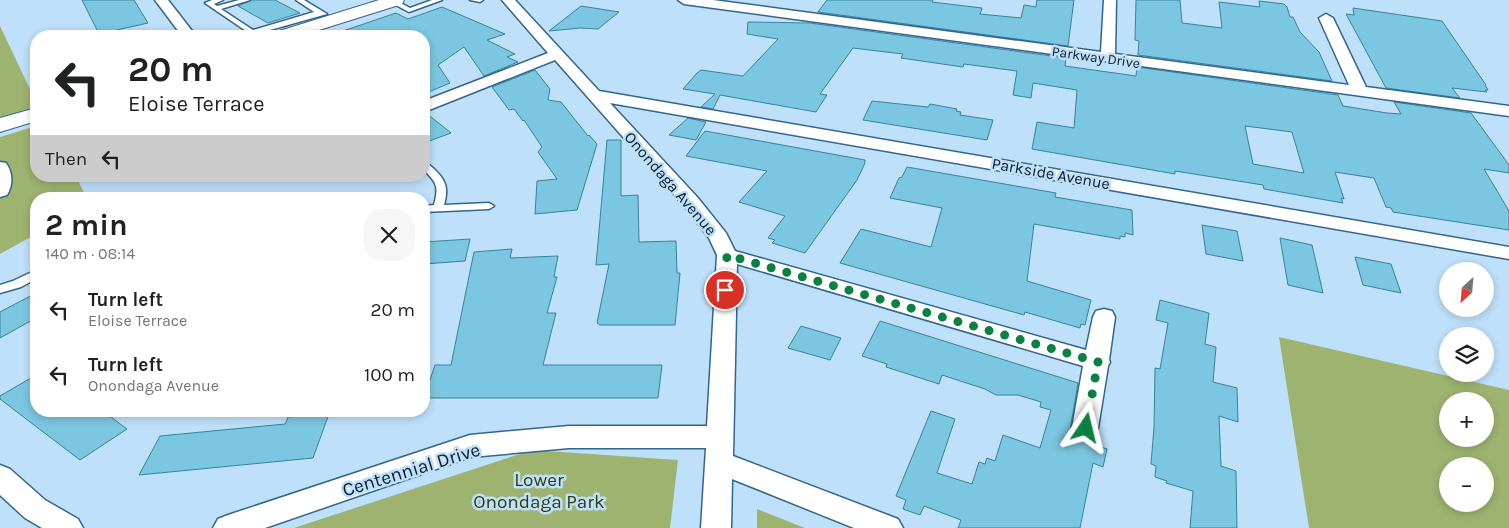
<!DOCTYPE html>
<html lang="en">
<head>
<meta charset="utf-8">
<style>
	body { margin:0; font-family:Karla,sans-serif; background:#f6f6f6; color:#202124; height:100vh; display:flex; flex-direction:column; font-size:19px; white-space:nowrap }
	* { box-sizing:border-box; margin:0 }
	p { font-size:16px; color:#757577 }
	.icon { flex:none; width:28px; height:28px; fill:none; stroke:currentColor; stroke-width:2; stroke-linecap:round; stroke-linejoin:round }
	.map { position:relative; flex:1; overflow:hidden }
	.details { position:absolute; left:30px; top:192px; width:400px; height:225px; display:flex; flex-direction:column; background:#fff; border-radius:20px; box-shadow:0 2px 8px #0003 }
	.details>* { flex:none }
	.guide { position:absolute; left:30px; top:30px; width:400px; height:152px; border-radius:20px; box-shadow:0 2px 8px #0003; background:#fff; color:#202124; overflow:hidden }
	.needle { width:32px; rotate:206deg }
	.controls { position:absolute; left:1439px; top:262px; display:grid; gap:10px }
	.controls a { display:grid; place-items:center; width:55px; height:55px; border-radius:50%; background:#fff; box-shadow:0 2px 8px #0003; font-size:25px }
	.pin { position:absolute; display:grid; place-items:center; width:42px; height:42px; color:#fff; margin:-21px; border:2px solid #fff; border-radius:50%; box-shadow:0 1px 5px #0007 }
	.me { position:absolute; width:55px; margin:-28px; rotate:10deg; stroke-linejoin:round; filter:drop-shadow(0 0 4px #0008) }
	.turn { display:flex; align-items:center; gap:18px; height:105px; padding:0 15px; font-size:22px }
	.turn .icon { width:65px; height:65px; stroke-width:2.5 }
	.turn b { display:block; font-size:35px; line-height:42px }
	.then { display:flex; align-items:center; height:48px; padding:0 15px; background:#0003; gap:10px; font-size:19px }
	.round { display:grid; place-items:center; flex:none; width:52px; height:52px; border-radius:20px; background:#f6f6f6 }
	.head { display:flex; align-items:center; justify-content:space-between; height:85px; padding:0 15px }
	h1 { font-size:30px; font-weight:700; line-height:38px }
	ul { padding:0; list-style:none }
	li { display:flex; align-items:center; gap:15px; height:65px; padding:0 15px }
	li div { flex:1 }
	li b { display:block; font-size:19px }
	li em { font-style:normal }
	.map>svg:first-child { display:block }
</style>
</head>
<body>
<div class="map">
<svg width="1509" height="528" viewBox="0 0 1509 528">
	<rect width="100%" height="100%" fill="#bfe0fa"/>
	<g fill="#9eb370" fill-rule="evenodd">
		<path d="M0,26L36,102V107L0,118Z"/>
		<path d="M36,126V176H76L87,199H36V234L0,254V137Z"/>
		<path d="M1279,337L1509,390V528H1309ZM1485,401V439H1448V401ZM1485,466V504H1448V466Z"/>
		<path d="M532,450L678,460L670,528H294Z"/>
		<path d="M757,509L805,528H757Z"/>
	</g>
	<g fill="#7bc6e0" stroke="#37839b" fill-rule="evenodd">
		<path d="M82,0H134L148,23L99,34Z"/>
		<path d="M252,0H275L300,13L268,23L238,6Z"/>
		<path d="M827,0H933L932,2L982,8L980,14L1021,18L1024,5L1036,7L1037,0H1074L1068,46L818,12Z"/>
		<path d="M1136,0H1180L1182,23L1222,28L1219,2L1260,7L1259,1L1284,4L1287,7L1290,17H1293L1300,32L1319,52L1332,81L1138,55L1139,41L1135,40Z"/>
		<path d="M581,6L619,12L598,29L580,28L549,31Z"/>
		<path d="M442,7L505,34L487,40L515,54L507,57L518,62L484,76L464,47L438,65L450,83L424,94V36H337V33L396,13L408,19Z"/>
		<path d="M1353,8L1442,21L1486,85H1485L1488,90H1485L1487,92L1452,88L1460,98L1386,88L1346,14L1354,15Z"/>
		<path d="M748,22L810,23L1066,58L1065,66L1136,76L1137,67L1338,95L1343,106L1387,113L1401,114L1394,102L1471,113L1509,165V173L1484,169L1509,211V230L1393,212L1391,208L1386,207L1374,178L1335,172L1344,199L1341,198L1343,203L1264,189L1263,185L1175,171V174L1032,149L1037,122L1074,128L1077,90L1033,83L1031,98L1013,95L1017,71L964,64L963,67L901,58L903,54L853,48L820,94L827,95L816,112L720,95L713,109L701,107L715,94L683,89L697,73L701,70L743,76L778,39L747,34ZM1245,126L1292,132L1304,173L1253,164Z"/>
		<path d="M535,70L550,89L548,100L561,102L588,136L589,135L597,144L577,210L535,214L537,181L557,179L538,152L542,147L524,120L523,121L514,109L509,110L492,87Z"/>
		<path d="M872,101L928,107L930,104L957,109L956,111L961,112L960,115L993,120L987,140L863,120Z"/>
		<path d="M426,113L451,133L424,143V114Z"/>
		<path d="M688,118L706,122L696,140L669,135Z"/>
		<path d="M705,131L865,160V163L857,180L805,253L772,243L775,240L768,238L785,216L739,202L767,171L686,156Z"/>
		<path d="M607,140H621V196L638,195L639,242L676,241L677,273H680L675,325H600L597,323L609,264L596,265Z"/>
		<path d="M907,167L1056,193L1055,197L1132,210L1133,235L1125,233V237L1120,236V239L1034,224L1027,281L1091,300L1085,325L1081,324L1080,328L1025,312L1024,315L840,263L861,229L931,247L942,208L890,198L899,178L902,177Z"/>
		<path d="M1202,225L1237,231L1243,261L1206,254Z"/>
		<path d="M1280,238L1312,245L1323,293L1288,285Z"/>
		<path d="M470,239L465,261L424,264V242Z"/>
		<path d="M512,249L510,258L558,256L554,277H557L547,313H556L543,365H662L658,398H424L435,365H451L474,252Z"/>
		<path d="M1355,257L1391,264L1401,293L1363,285Z"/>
		<path d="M36,293V318L0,338V312Z"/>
		<path d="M1160,300L1209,313L1205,344L1216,347L1213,382L1237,388L1238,422L1219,416L1221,466L1236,471L1237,528H1190L1193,491L1166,483L1167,481L1155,477L1156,466L1151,464L1154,428L1155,368L1160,369L1168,323L1156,320Z"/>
		<path d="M880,321L1078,383L1069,436L1107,449L1103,467L1093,463L1080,528H958L961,520L924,506L920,515L903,509L906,500L896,496L931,411L955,419L937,473L972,484L979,462L985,464L987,458L995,461L1003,435L1040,448L1051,410L1040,407L1041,402L1018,395H996L985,389L942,375L939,384L886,367L887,364L862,356Z"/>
		<path d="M801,326L841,338L830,360L788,348Z"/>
		<path d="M36,375V411H103L127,429L80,460L0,399V396Z"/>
		<path d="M291,411H330L313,458L139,475L160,436L285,424Z"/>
	</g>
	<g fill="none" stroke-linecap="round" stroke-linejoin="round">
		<g stroke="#32668c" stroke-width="3">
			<g id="lane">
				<path d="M212,0H223L214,4L217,6L239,0H250L221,9L253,30L314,12L296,0H304L327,14L252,35L205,3Z"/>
				<path d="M389,0H395L410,8L432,0H442L409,12L390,2Z"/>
				<path d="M470,0H483L480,2Z"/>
				<path d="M424,162C429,164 433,168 437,172C447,182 448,191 444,205L489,203L494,206L489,209L424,212V206L434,205C439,187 437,183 424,170Z"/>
				<path d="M36,270V279L21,287L0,293V285L13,281Z"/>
			</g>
		</g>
		<g stroke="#32668c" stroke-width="3">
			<g id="street">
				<path d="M155,0H168L196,36H182Z"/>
				<path d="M502,0H515L599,91L1509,247V259L610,103L698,198L726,233L735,251L1086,350L1093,317L1096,311L1104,309L1112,311L1115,317L1109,360L1110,362L1108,366L1098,428L1094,435L1085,438L1076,435L1072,428L1083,366L737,264L733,456L898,519L903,528H854L732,479L731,528H701L706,448H569L471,457L265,528H213L218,519L228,515L470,435L569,426H707L717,255L709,238L684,206L555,60L424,112V101L548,53Z"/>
				<path d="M678,0H713L1101,52L1104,0H1116L1115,54L1349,85L1319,18L1326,14L1333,18L1366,87L1509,106V116L684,4Z"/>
				<path d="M0,162L6,163C13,173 13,185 7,195L0,197Z"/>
				<path d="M0,465L10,469L45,500L78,519L83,528H42L25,518L0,495Z"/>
			</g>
		</g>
		<g stroke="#32668c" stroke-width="2">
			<g id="primary">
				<path d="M379,0H404L402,4L300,36H273L276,32Z"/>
				<path d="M36,108V121L0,132V118Z"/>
			</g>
		</g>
		<use href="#lane" fill="#fff" fill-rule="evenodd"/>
		<use href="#street" fill="#fff" fill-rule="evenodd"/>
		<use href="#primary" fill="#fff" fill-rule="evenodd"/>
	</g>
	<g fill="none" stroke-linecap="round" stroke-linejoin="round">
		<path stroke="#0b8043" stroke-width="9" stroke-dasharray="0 16.2" d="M725,290L727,255L1098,362L1086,428"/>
	</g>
	<g text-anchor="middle" stroke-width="5" stroke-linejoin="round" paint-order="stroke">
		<g font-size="14" fill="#071d2d" stroke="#bfe0fa">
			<text transform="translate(1096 57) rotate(8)" y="5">Parkway Drive</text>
		</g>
		<g font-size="16" fill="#071d2d" stroke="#bfe0fa">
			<text transform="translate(1051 173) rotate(10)" y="6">Parkside Avenue</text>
			<text transform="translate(671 183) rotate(49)" y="6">Onondaga Avenue</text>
		</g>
		<g font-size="19" fill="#071d2d" stroke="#bfe0fa">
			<text transform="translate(411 469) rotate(-17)" y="7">Centennial Drive</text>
		</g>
		<g font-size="19" fill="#2f3b0c" stroke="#bfe0fa">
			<text x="539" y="486">Lower<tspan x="539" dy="22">Onondaga Park</tspan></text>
		</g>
	</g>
</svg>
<div class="controls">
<a><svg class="needle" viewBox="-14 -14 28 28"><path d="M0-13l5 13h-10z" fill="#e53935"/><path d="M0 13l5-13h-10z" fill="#757577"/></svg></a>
<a><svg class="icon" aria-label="layers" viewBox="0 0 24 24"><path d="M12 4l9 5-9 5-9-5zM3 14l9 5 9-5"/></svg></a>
<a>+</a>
<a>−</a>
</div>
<div class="pin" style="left:725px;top:290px;background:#d93025"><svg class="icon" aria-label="arrive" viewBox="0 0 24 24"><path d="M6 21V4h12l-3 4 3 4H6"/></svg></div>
<svg class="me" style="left:1086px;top:428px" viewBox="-20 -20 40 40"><path d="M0-17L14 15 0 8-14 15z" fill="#0b8043" stroke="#fff" stroke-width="4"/></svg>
<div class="guide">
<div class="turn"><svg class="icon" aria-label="left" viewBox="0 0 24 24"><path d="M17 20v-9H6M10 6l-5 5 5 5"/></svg><div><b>20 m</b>Eloise Terrace</div></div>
<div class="then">Then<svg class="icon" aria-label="left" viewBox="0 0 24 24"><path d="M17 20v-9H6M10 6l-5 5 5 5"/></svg></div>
</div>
<section class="details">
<div class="head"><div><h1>2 min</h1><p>140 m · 08:14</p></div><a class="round"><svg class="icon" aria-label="close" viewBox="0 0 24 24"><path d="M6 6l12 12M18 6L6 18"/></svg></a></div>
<ul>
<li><svg class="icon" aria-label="left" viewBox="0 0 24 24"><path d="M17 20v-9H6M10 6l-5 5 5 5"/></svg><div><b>Turn left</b><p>Eloise Terrace</p></div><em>20 m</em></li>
<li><svg class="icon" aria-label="left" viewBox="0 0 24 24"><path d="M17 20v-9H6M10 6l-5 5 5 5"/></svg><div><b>Turn left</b><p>Onondaga Avenue</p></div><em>100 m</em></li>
</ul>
</section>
</div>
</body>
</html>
